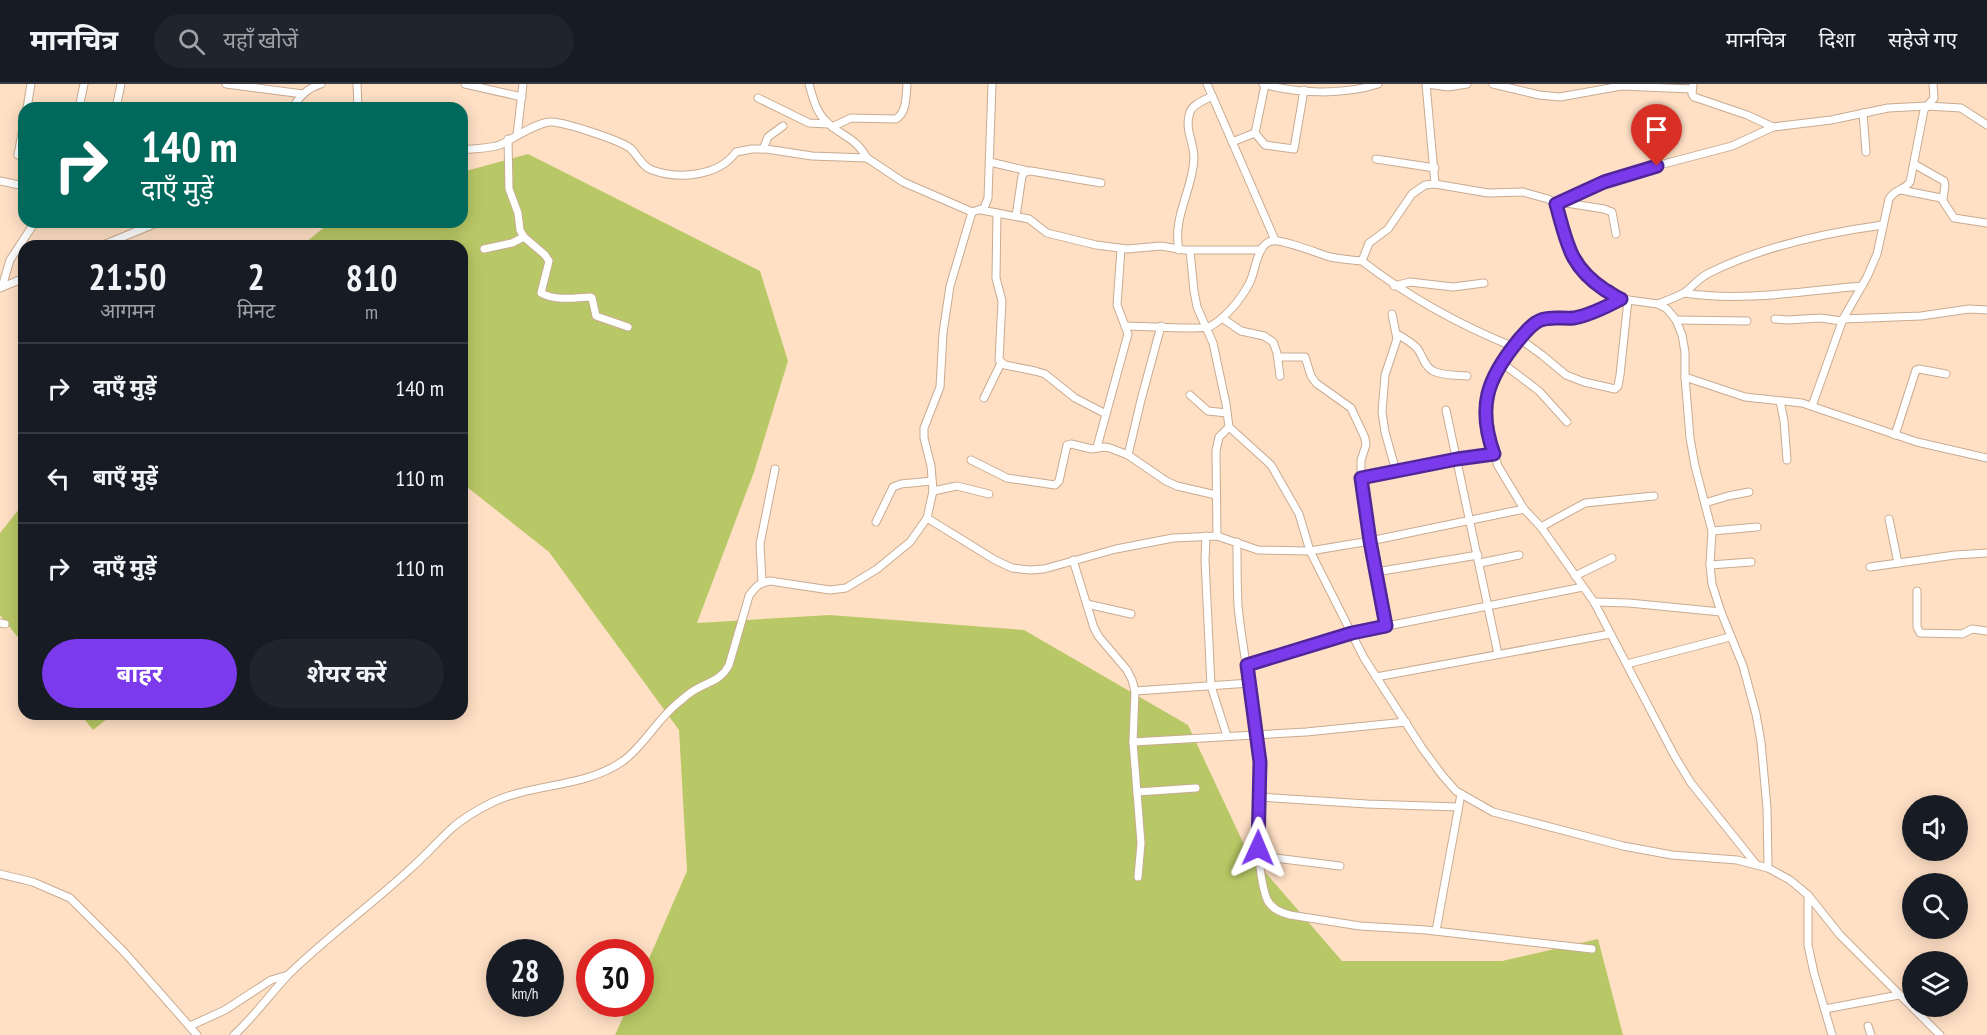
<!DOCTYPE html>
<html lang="hi">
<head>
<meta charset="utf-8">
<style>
	body { margin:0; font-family:"PT Sans Narrow","Noto Sans Devanagari",sans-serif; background:#20242c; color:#f1f3f6; height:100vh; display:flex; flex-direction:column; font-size:22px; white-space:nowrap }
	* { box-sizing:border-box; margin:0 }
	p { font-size:20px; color:#9ea1a6 }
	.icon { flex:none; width:33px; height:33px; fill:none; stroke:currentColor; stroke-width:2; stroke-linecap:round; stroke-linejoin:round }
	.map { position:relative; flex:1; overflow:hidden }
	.drawer { position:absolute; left:18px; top:156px; width:450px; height:480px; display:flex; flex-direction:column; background:#171b24; border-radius:18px; box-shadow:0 3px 15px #0003 }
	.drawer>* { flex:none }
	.top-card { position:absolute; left:18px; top:18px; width:450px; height:126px; border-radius:18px; box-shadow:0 3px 15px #0003; background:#00695c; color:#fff; overflow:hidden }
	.fabs { position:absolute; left:1902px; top:711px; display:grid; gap:12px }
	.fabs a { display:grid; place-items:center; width:66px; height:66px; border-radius:50%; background:#171b24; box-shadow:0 3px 15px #0003; font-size:30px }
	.speed { position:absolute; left:486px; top:855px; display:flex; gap:12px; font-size:30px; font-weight:700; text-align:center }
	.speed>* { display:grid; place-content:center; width:78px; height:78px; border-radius:50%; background:#171b24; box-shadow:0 3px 15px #0003; line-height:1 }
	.speed small { font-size:15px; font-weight:400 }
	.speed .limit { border:9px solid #d22; background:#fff; color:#111 }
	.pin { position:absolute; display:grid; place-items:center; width:51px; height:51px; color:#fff; margin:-62px -26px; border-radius:50% 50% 50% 0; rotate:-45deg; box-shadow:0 0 6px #0007 }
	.pin .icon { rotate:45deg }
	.me { position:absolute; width:66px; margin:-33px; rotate:1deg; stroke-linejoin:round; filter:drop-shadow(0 0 4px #0008) }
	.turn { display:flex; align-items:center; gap:21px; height:126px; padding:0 24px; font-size:27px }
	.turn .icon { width:78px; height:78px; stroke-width:2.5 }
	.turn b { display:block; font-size:42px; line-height:51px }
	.eta { display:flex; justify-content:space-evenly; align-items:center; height:102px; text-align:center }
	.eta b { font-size:36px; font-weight:700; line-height:42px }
	.primary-button { display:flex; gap:12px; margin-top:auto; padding:12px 24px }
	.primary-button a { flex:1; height:69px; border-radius:36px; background:#7c3aed; color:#fff; font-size:24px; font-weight:700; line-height:69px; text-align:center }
	.primary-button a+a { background:#20242c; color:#f1f3f6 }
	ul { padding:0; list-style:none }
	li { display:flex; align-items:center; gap:18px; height:90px; padding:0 24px; border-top:2px solid #363941 }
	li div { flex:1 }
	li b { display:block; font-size:22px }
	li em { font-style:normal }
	header { display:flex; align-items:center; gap:36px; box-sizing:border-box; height:84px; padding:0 30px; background:#171b24; border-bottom:2px solid #363941 }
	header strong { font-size:28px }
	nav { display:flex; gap:33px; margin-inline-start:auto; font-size:21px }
	.search { width:420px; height:54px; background:#20242c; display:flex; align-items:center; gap:15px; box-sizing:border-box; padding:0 21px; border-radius:33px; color:#9ea1a6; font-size:22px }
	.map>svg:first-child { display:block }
</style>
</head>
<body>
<header>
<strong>मानचित्र</strong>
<div class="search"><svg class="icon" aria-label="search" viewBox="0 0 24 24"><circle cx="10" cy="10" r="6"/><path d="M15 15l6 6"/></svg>यहाँ खोजें</div>
<nav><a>मानचित्र</a><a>दिशा</a><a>सहेजे गए</a></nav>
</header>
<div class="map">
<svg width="1987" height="951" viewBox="0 0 1987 951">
	<rect width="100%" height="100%" fill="#ffe0c5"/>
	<g fill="#b9c866">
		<path d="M528,70L760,187L788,277L754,388L697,539L830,531L1024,546L1188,641L1247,767L1342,877H1502L1598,855L1623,951H615L629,920H640L641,893L687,787L679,646L549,468L462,399V162H301L331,138H462V88Z"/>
		<path d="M24,419V561L0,531V449Z"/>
		<path d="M80,630H113L93,646Z"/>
	</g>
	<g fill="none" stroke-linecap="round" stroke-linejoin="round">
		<g stroke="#c9ab91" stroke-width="9">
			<g id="minor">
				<path d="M226,0L303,10"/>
				<path d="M357,0L358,24"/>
				<path d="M465,0L522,13"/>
				<path d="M809,0C813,14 816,29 828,39C844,54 854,52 867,74"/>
				<path d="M1207,0L1275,156"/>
				<path d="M1263,0C1298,10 1344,11 1378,0"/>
				<path d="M1426,0L1435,100"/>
				<path d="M1427,0L1448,3L1467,0"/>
				<path d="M1493,0L1539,11L1560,13L1621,2L1691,5"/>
				<path d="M1693,0L1692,10L1694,13L1747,31L1773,43"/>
				<path d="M1265,1L1255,49L1265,61L1294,65L1304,6"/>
				<path d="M758,14L809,39L828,40"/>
				<path d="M27,24L31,0"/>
				<path d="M79,24L84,0"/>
				<path d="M116,24L121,0"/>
				<path d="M293,24C299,12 308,4 321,0"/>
				<path d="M1863,29L1866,68"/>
				<path d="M832,43L851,34L896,35C907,28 906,12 907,0"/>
				<path d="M517,51L523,0"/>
				<path d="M508,55L509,105L518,129L520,146L524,153L545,171L549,177L541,209C555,217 574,214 590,213L592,214L596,232L628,243"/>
				<path d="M1232,58L1255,49"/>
				<path d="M763,65L768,53L783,42"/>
				<path d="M462,66C474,64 492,65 502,60C514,54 539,37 552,38C567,39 619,56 630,64C638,71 641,82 652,86C679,96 719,92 736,68L752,65H766L812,72L867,74L903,98L972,128L984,124L988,114L992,0"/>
				<path d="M18,71L24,38"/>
				<path d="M1376,75L1435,84"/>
				<path d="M990,78L1028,87"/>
				<path d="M1914,80L1944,97L1945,101L1943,115"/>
				<path d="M0,97L24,102"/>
				<path d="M1901,106L1941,114L1954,134L1987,139"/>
				<path d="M1560,118L1604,125L1612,128L1616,150"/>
				<path d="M1556,120L1604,98L1633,88L1732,62L1773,43L1831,36L1888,24L1927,22L1961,24L1987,41"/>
				<path d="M981,126L1029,135L1047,149L1096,161L1127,165L1161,162L1184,166H1261"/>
				<path d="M997,129L996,194L1002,217L999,276L1005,281L1035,287L1045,290L1075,314L1106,330"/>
				<path d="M1016,132L1022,92L1025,88L1031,87L1101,99"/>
				<path d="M101,162L159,138"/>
				<path d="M484,165L512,159L524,153"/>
				<path d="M1179,166C1172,133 1193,106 1194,74C1194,58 1184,45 1190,28C1193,20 1205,16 1212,12"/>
				<path d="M1190,167L1194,207L1197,223L1213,259L1226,320L1229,343L1271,381L1299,430L1310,467L1364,574L1422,664L1442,691L1456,707L1493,728L1623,762L1672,771L1737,776L1768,784L1790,796L1808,811L1840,851L1940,951"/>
				<path d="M1362,177C1410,214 1457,240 1514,263"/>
				<path d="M1394,202L1410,198L1453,203L1484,199"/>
				<path d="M2,203L10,176L35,138"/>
				<path d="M0,204L24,194"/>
				<path d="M1684,209C1743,218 1803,207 1862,202"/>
				<path d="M1621,215L1605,224L1582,232L1540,236L1520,255L1493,292L1489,304L1486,318V338L1492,364L1498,382L1524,425L1541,443L1594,518L1674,671L1691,699L1755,779"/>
				<path d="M1658,220C1666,217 1676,213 1684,209C1693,202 1699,194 1709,189C1763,162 1824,149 1883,141"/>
				<path d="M1392,230L1397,255L1385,291L1382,328L1385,348L1396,387"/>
				<path d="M1222,234L1241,247L1264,252L1273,258L1277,269L1280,292"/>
				<path d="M1775,235L1788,236L1820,234L1842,237"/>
				<path d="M1843,235L1921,232L1969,225L1987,226"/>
				<path d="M1676,236L1747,237"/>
				<path d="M1126,242C1140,242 1200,246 1209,243C1225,235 1241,215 1249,200C1256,188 1256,160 1272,157C1282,155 1317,169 1330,173C1340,175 1351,176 1362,177L1369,159L1388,145L1412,110L1425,101L1435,100L1488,109L1523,108L1548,115L1556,120L1565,152L1574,176L1590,196L1621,215L1658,220L1667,225L1676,236L1682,251L1685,268V293L1690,354L1695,382L1712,447L1710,481L1712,500L1721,528L1743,582L1756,630L1761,658L1767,724L1768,784"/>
				<path d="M1397,250C1404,254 1411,258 1417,264C1423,272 1424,282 1433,287C1443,292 1457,291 1467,292"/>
				<path d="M1520,255L1542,271L1566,291L1584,298L1615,305L1618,302L1620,291L1628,216"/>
				<path d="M1278,273H1305L1311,292L1316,299L1351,324L1365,354L1366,361L1361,376V394L1370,457L1386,542"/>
				<path d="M1502,279L1539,307L1567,338"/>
				<path d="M1685,293L1745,313L1802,319L1917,358L1987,374"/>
				<path d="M1190,311L1208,327L1227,329"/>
				<path d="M984,314L1001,279"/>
				<path d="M1780,317L1784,337L1787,376"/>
				<path d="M1812,322L1843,235L1867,193L1877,170L1889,115C1894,106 1904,106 1910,98L1924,26L1934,14L1933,0"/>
				<path d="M1446,326L1498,570"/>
				<path d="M1895,351L1916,286L1919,285L1946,290"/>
				<path d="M1097,363L1128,250L1117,221L1121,165"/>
				<path d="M1128,371L1141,316L1161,242"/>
				<path d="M971,376L1007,394L1055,401L1059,397L1067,361L1071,360L1092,365L1104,363L1110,364L1128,371L1166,397L1177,402L1216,411"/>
				<path d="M1361,394L1457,375L1494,370"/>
				<path d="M933,407L957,402L989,410"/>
				<path d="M1705,419L1728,412L1749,408"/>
				<path d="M927,434L995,476L1012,484L1030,486L1044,485L1116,465L1173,454L1217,452L1258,466L1310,467L1370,457L1524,425"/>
				<path d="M1889,435L1898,479"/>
				<path d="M876,438L893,403L901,400L932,397"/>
				<path d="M1541,443L1585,419L1654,412"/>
				<path d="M1712,447L1757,443"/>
				<path d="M1206,452L1205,476L1211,602L1227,652"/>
				<path d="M1217,452L1216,367L1219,353L1229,343"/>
				<path d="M1237,458C1237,479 1237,501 1238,522C1243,574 1256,624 1259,676C1263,721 1252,768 1266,813C1270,824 1279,828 1290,831L1360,842L1426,846L1592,865"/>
				<path d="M1073,476L1094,544L1099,553L1127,586L1132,596L1135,607L1133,658L1141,759L1138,793"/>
				<path d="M1480,479L1519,471"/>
				<path d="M1710,481L1751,478"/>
				<path d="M1870,483L1955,471L1987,469"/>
				<path d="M1376,488L1478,471"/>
				<path d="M1575,492L1612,474"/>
				<path d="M762,498L760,460L775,385"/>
				<path d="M1917,507V543L1920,549L1962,550L1972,545L1987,547"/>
				<path d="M1594,518L1629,519L1721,528"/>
				<path d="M1087,520L1131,530"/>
				<path d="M0,539L5,540"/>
				<path d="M1627,580L1730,553"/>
				<path d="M1247,581L1352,549L1583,503"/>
				<path d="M1376,593L1610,550"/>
				<path d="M1135,607L1250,599"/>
				<path d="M1133,658L1306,648L1406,638"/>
				<path d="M1137,708L1196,704"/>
				<path d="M1260,713L1367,720L1458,723"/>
				<path d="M1259,772L1340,782"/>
				<path d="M0,790L33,798L70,814L125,869L197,951"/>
				<path d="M1808,811V861L1814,889L1832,951"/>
				<path d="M1436,847L1461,710"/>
				<path d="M1825,925L1899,911"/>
				<path d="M190,942L225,926L271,896L288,891"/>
				<path d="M1868,942L1871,951"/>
				<path d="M234,951C254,933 270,910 289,890C327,853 370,822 409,786C424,773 437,758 451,745C463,734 479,725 493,718C534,699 584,704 623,677C645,661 657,635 679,618C684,614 688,610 693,607C707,598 721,597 729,581L749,512C755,503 759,499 770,497L830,506L846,504L877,485L910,458L927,434L933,407L931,382L924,354V344L940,303L943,249L950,202L972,128"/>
			</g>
		</g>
		<use href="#minor" stroke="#fff" stroke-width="7"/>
	</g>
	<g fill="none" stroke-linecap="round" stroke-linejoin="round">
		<g stroke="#51269a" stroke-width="15">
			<path id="route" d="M1258,764L1260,678L1247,581L1352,549L1386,542L1370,457L1361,394L1457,375L1494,370C1477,323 1487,295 1517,258C1523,251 1532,239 1541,236C1551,232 1563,235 1574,234C1590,231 1606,223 1621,215C1615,213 1611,209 1605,206C1569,182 1567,159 1556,120L1604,98L1657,82"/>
		</g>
		<use href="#route" stroke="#7c3aed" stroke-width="10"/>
	</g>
</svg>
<div class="fabs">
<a><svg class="icon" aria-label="sound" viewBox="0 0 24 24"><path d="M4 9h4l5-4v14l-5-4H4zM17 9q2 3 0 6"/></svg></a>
<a><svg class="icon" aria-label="search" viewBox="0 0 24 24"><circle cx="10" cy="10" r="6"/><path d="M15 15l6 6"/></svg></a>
<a><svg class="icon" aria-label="layers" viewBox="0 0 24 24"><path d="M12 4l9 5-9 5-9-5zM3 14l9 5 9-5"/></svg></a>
</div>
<div class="speed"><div>28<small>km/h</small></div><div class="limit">30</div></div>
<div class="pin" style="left:1657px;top:82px;background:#d93025"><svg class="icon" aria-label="arrive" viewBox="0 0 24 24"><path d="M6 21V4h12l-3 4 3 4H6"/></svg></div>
<svg class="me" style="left:1258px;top:764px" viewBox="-20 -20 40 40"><path d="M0-17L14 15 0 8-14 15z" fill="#7c3aed" stroke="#fff" stroke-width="4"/></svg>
<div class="top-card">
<div class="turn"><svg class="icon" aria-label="right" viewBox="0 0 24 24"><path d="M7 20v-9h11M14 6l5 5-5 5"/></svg><div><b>140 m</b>दाएँ मुड़ें</div></div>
</div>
<section class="drawer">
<div class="eta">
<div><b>21:50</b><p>आगमन</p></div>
<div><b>2</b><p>मिनट</p></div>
<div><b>810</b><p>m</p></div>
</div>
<ul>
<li><svg class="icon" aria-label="right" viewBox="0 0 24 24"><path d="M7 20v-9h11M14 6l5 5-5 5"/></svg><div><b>दाएँ मुड़ें</b></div><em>140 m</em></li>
<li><svg class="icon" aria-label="left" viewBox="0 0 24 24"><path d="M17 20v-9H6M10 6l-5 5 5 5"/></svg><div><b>बाएँ मुड़ें</b></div><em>110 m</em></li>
<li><svg class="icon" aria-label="right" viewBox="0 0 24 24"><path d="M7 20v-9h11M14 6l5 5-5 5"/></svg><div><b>दाएँ मुड़ें</b></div><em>110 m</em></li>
</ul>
<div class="primary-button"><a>बाहर</a><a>शेयर करें</a></div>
</section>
</div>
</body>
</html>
